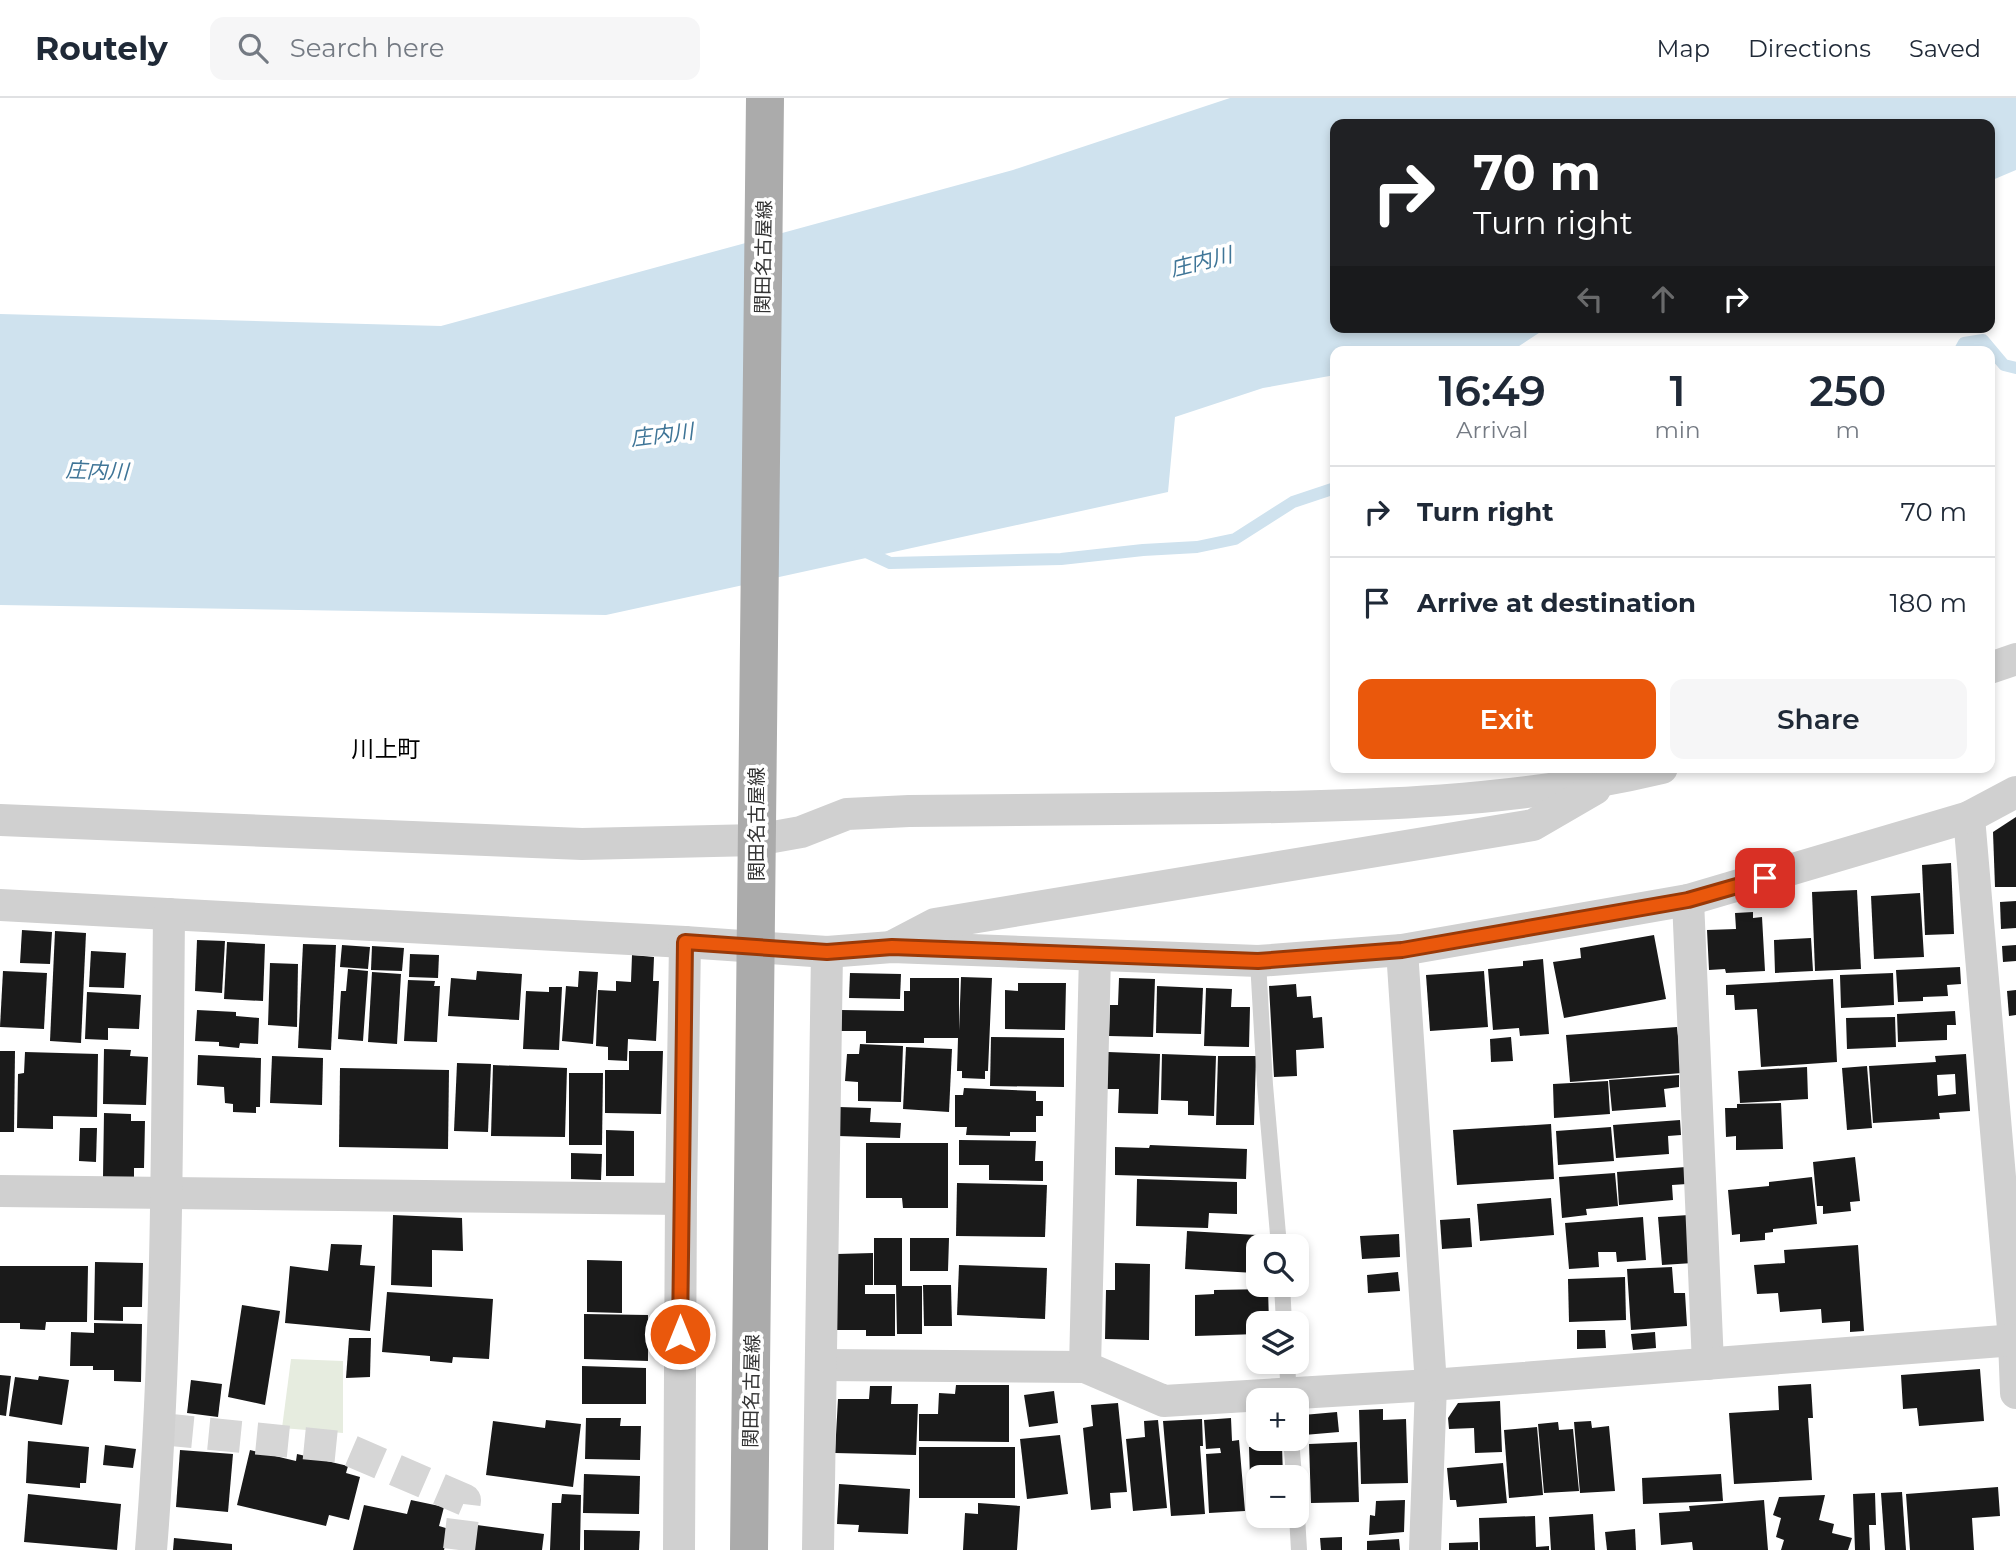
<!DOCTYPE html>
<html lang="en">
<head>
<meta charset="utf-8">
<style>
	body { margin:0; font-family:Montserrat,"Noto Sans JP",sans-serif; background:#f6f6f7; color:#1f2937; height:100vh; display:flex; flex-direction:column; font-size:26px; white-space:nowrap }
	* { box-sizing:border-box; margin:0 }
	p { font-size:23px; color:#747a83 }
	.icon { flex:none; width:38px; height:38px; fill:none; stroke:currentColor; stroke-width:2; stroke-linecap:round; stroke-linejoin:round }
	.map { position:relative; flex:1; overflow:hidden }
	.side { position:absolute; left:1330px; top:248px; width:665px; height:427px; display:flex; flex-direction:column; background:#fff; border-radius:14px; box-shadow:0 4px 10px #0003 }
	.side>* { flex:none }
	.banner { position:absolute; left:1330px; top:21px; width:665px; height:214px; border-radius:14px; box-shadow:0 4px 10px #0003; background:#202124; color:#fff; overflow:hidden }
	.controls { position:absolute; left:1246px; top:1136px; display:grid; gap:14px }
	.controls a { display:grid; place-items:center; width:63px; height:63px; border-radius:14px; background:#fff; box-shadow:0 4px 10px #0003; font-size:35px }
	.pin { position:absolute; display:grid; place-items:center; width:60px; height:60px; color:#fff; margin:-30px; border-radius:14px; box-shadow:0 4px 10px #0006 }
	.me { position:absolute; width:77px; margin:-38px; rotate:0deg; stroke-linejoin:round; filter:drop-shadow(0 0 5px #0008) }
	.turn { display:flex; align-items:center; gap:24px; height:147px; padding:0 28px; font-size:32px }
	.turn .icon { width:91px; height:91px; stroke-width:2.5 }
	.turn b { display:block; font-size:49px; line-height:60px }
	.lanes { display:flex; align-items:center; height:66px; padding:0 28px; background:#0003; justify-content:center; gap:35px; direction:ltr }
	.lanes .off { opacity:.35 }
	.eta { display:flex; justify-content:space-evenly; align-items:center; height:119px; text-align:center }
	.eta b { font-size:42px; font-weight:600; line-height:49px }
	.action { display:flex; gap:14px; margin-top:auto; padding:14px 28px }
	.action a { flex:1; height:80px; border-radius:14px; background:#ea580c; color:#fff; font-size:28px; font-weight:600; line-height:80px; text-align:center }
	.action a+a { background:#f6f6f7; color:#1f2937 }
	ul { padding:0; list-style:none }
	li { display:flex; align-items:center; gap:21px; height:91px; padding:0 28px; border-top:2px solid #e0e1e3 }
	li div { flex:1 }
	li b { display:block; font-size:26px }
	li em { font-style:normal }
	header { display:flex; align-items:center; gap:42px; box-sizing:border-box; height:98px; padding:0 35px; background:#fff; border-bottom:2px solid #e0e1e3 }
	header strong { font-size:33px }
	nav { display:flex; gap:38px; margin-inline-start:auto; font-size:24px }
	.search { width:490px; height:63px; background:#f6f6f7; display:flex; align-items:center; gap:18px; box-sizing:border-box; padding:0 24px; border-radius:14px; color:#747a83; font-size:26px }
	.map>svg:first-child { display:block }
</style>
</head>
<body>
<header>
<strong>Routely</strong>
<div class="search"><svg class="icon" aria-label="search" viewBox="0 0 24 24"><circle cx="10" cy="10" r="6"/><path d="M15 15l6 6"/></svg>Search here</div>
<nav><a>Map</a><a>Directions</a><a>Saved</a></nav>
</header>
<div class="map">
<svg width="2016" height="1452" viewBox="0 0 2016 1452">
	<rect width="100%" height="100%" fill="#fff"/>
	<path fill="#e6ecdf" d="M291,1261L343,1263V1335L282,1330Z"/>
	<path fill="#cfe2ee" d="M1230,0H2016V72L1990,83V26H1335V229H1554L1545,231L1510,254H1335V277L1263,290L1175,319L1168,394L606,517L0,507V216L441,228L1013,72Z"/>
	<g fill="none" stroke-linecap="round" stroke-linejoin="round">
		<g stroke="#cfe2ee" stroke-width="12">
			<path d="M1959,254L1964,245L1983,242L2004,267L2016,270"/>
			<path d="M860,451L890,465L1061,461L1143,452L1197,449L1235,441L1293,404L1335,390"/>
		</g>
	</g>
	<g fill="#1a1a1a" fill-rule="evenodd">
		<path d="M2016,719V789H1995L1993,734Z"/>
		<path d="M1951,765L1954,836L1925,837L1922,767Z"/>
		<path d="M1857,792L1861,871L1815,873L1812,794Z"/>
		<path d="M1920,795L1924,859L1874,861L1871,798Z"/>
		<path d="M2016,803V830L2001,831L2000,804Z"/>
		<path d="M1753,814V820L1762,819L1765,873L1726,875L1725,871L1709,872L1707,832L1736,831L1735,815Z"/>
		<path d="M22,832L52,834L50,866L20,865Z"/>
		<path d="M55,833L86,835L81,945L50,943Z"/>
		<path d="M1654,837L1666,901L1564,920L1553,864L1581,860L1580,850Z"/>
		<path d="M1811,840L1813,873L1775,875L1774,842Z"/>
		<path d="M197,842L225,843L222,895L195,893Z"/>
		<path d="M227,844L265,846L263,903L224,901Z"/>
		<path d="M303,846L336,847L331,952L298,950Z"/>
		<path d="M342,847L370,849L368,871L340,869Z"/>
		<path d="M2016,847V863L2003,864L2002,848Z"/>
		<path d="M372,848L404,850L402,873L371,872Z"/>
		<path d="M91,853L126,855L124,890L89,889Z"/>
		<path d="M410,856L439,857L438,880L409,879Z"/>
		<path d="M632,857L654,859L653,883H659L656,943L628,941L627,963L608,962V949L596,948L598,892L616,893V883L631,884Z"/>
		<path d="M1543,861L1549,936L1520,938L1519,930L1493,932L1488,871L1523,868V863Z"/>
		<path d="M270,865L298,866L297,929L268,927Z"/>
		<path d="M1960,869L1961,886L1947,887L1948,898L1923,899V903L1898,904L1896,872Z"/>
		<path d="M348,871L368,873L363,943L338,941L341,893H346Z"/>
		<path d="M3,873L47,875L44,931L0,929Z"/>
		<path d="M477,873L522,876L519,922L448,918L451,880L476,882Z"/>
		<path d="M579,873L598,874L593,946L562,943L566,888L578,889Z"/>
		<path d="M1484,873L1488,929L1430,933L1426,877Z"/>
		<path d="M372,874L401,876L397,946L368,944Z"/>
		<path d="M850,875L901,876L900,901L849,900Z"/>
		<path d="M1893,875L1894,907L1841,910L1840,877Z"/>
		<path d="M961,879L992,880L988,973H985V981L962,980V973H957L958,940H924V945H866V933H840L841,912L904,913V893H910V880H959V933Z"/>
		<path d="M1119,880L1155,881L1153,939L1109,938L1110,907H1118Z"/>
		<path d="M1833,881L1837,964L1761,969L1757,911L1735,912L1734,897H1726V887Z"/>
		<path d="M408,882L435,883L434,888H440L437,944L404,943Z"/>
		<path d="M1018,885H1066L1065,932L1005,931V892L1018,893Z"/>
		<path d="M1296,886L1297,899L1311,898L1313,920L1322,919L1324,950L1296,952L1297,978L1274,979L1269,888Z"/>
		<path d="M1157,888L1203,890L1201,936L1156,935Z"/>
		<path d="M549,889H562L559,952L523,951L526,893L549,894Z"/>
		<path d="M1206,890L1232,891L1231,909H1250L1249,949L1204,948Z"/>
		<path d="M2016,892V917L2009,918L2007,893Z"/>
		<path d="M87,894L141,897L139,931L108,930V942L85,941Z"/>
		<path d="M197,912L236,914V918L259,920L258,946L240,945L239,950L219,948V944L195,943Z"/>
		<path d="M1955,913L1956,927H1947V942L1898,944L1897,916Z"/>
		<path d="M1895,919L1896,949L1847,951L1846,920Z"/>
		<path d="M1677,929L1682,975L1570,984L1566,937Z"/>
		<path d="M991,939L1064,940V989L990,988Z"/>
		<path d="M1511,939L1513,963L1491,964L1490,941Z"/>
		<path d="M860,946L903,948L901,1004L858,1003V984L845,983L847,956H859Z"/>
		<path d="M906,949L952,951L949,1014L903,1011Z"/>
		<path d="M104,951L131,952L130,958L148,959L146,1007L103,1006Z"/>
		<path d="M0,953H15L14,1034H0Z"/>
		<path d="M629,953H663L661,1016L605,1015V972H629Z"/>
		<path d="M25,954L98,956L97,1019L53,1018V1031L17,1030L18,976L24,975Z"/>
		<path d="M1108,954L1160,956L1158,1016L1118,1015L1119,991H1107Z"/>
		<path d="M1162,956L1216,958L1214,1018L1188,1017V1003L1161,1002Z"/>
		<path d="M1966,956L1970,1013L1939,1015L1940,1021L1873,1025L1869,968L1936,964L1935,958ZM1955,976L1956,996L1938,998L1937,977Z"/>
		<path d="M198,957L261,960L260,1009H256V1015L233,1014V1006L225,1005L224,989L197,987Z"/>
		<path d="M272,958L323,960L322,1007L270,1005Z"/>
		<path d="M1218,958H1256L1254,1027H1216Z"/>
		<path d="M457,965L491,966L488,1034L454,1033Z"/>
		<path d="M493,967L567,970L565,1039L491,1038Z"/>
		<path d="M1867,968L1872,1030L1847,1032L1842,970Z"/>
		<path d="M1807,969L1808,1001L1740,1005L1738,973Z"/>
		<path d="M340,970L449,972L448,1051L339,1049Z"/>
		<path d="M569,975H603L602,1047H569Z"/>
		<path d="M1679,977V989L1664,991L1666,1009L1612,1013L1609,982Z"/>
		<path d="M1608,983L1610,1016L1554,1020L1553,986Z"/>
		<path d="M964,990L1036,993V1003H1043V1018H1036V1034H1010V1038L966,1037L967,1029H955V997H963Z"/>
		<path d="M1781,1005L1783,1051L1736,1052V1038L1726,1039L1725,1010H1737V1006Z"/>
		<path d="M839,1009L871,1010L870,1024L901,1025L900,1040L838,1038Z"/>
		<path d="M104,1015L131,1016V1023H145L144,1070H134V1079H103Z"/>
		<path d="M1680,1022L1681,1037L1668,1038L1669,1056L1616,1060L1613,1027Z"/>
		<path d="M1551,1026L1554,1081L1457,1087L1453,1032Z"/>
		<path d="M1611,1029L1614,1063L1558,1067L1556,1033Z"/>
		<path d="M80,1030H97L96,1064L79,1063Z"/>
		<path d="M606,1032L634,1033V1078H606Z"/>
		<path d="M959,1042L1036,1043L1035,1063H1043V1083L989,1082V1067H959Z"/>
		<path d="M866,1045H948V1110H903L902,1100H866Z"/>
		<path d="M1150,1047L1247,1051L1246,1081L1115,1077V1049L1149,1050Z"/>
		<path d="M571,1055L602,1056L601,1082L571,1081Z"/>
		<path d="M1855,1059L1860,1103L1850,1104L1851,1113L1823,1116V1108H1817L1813,1064Z"/>
		<path d="M1686,1069L1687,1086L1672,1087L1673,1102L1619,1107L1617,1074Z"/>
		<path d="M1615,1075L1618,1108L1586,1111L1587,1117L1562,1120L1559,1079Z"/>
		<path d="M1812,1079L1817,1126L1773,1131V1134L1765,1135V1142L1740,1144V1136L1732,1137L1728,1092L1769,1088V1084Z"/>
		<path d="M1137,1081L1237,1084V1116L1209,1115L1208,1130L1136,1128Z"/>
		<path d="M957,1085L1047,1087L1045,1139L956,1138Z"/>
		<path d="M1551,1100L1554,1137L1480,1143L1477,1106Z"/>
		<path d="M393,1117L462,1120L463,1153L432,1152V1189L391,1187Z"/>
		<path d="M1689,1117L1693,1165L1662,1167L1658,1119Z"/>
		<path d="M1643,1119L1646,1162L1617,1164L1616,1154H1598L1599,1169L1569,1171L1565,1125Z"/>
		<path d="M1470,1120L1472,1149L1442,1151L1440,1122Z"/>
		<path d="M1187,1133L1257,1137L1255,1175L1185,1171Z"/>
		<path d="M1399,1136L1400,1159L1362,1161L1360,1138Z"/>
		<path d="M874,1140H902V1188H922V1236H897L896,1187H874Z"/>
		<path d="M910,1140H949L948,1173H910Z"/>
		<path d="M331,1146L362,1147L360,1167L375,1168L370,1233L285,1225L290,1168L328,1173Z"/>
		<path d="M1858,1147L1864,1233L1850,1234V1223L1822,1225L1821,1211L1780,1214L1778,1195L1757,1196L1754,1167L1785,1165L1784,1152Z"/>
		<path d="M873,1155V1187H865V1196H895V1238H866V1232H837V1156Z"/>
		<path d="M587,1162L622,1163V1215L587,1214Z"/>
		<path d="M95,1164L143,1165L142,1209H123V1223L94,1222Z"/>
		<path d="M1115,1165L1150,1166L1149,1242L1105,1241L1106,1192H1115Z"/>
		<path d="M959,1167L1047,1170L1045,1221L957,1217Z"/>
		<path d="M0,1168H88L87,1224H46L45,1232L20,1231V1225H0Z"/>
		<path d="M1672,1169L1674,1195H1685L1687,1228L1631,1232L1627,1171Z"/>
		<path d="M1398,1174L1400,1193L1368,1195L1367,1177Z"/>
		<path d="M1625,1179L1626,1222L1569,1224L1568,1181Z"/>
		<path d="M923,1187H951L952,1228H924Z"/>
		<path d="M1268,1191L1269,1225H1258V1236L1195,1238V1197L1214,1196V1192Z"/>
		<path d="M387,1194L493,1201L489,1261L453,1259L452,1265L430,1263V1258L382,1254Z"/>
		<path d="M242,1207L280,1213L265,1307L228,1299Z"/>
		<path d="M584,1216L648,1217V1263L584,1261Z"/>
		<path d="M94,1225L142,1226L141,1284L114,1283V1272H93V1268H70L71,1234L94,1235Z"/>
		<path d="M1577,1232H1605L1606,1250L1577,1251Z"/>
		<path d="M1655,1234L1656,1250L1633,1252L1631,1236Z"/>
		<path d="M349,1240H371L370,1279L346,1280Z"/>
		<path d="M582,1268L646,1270V1306H582Z"/>
		<path d="M1980,1271L1984,1323L1919,1328L1917,1310L1903,1311L1901,1277Z"/>
		<path d="M0,1277L11,1278L6,1318L0,1317Z"/>
		<path d="M39,1278L69,1282L62,1327L9,1318L15,1279L38,1282Z"/>
		<path d="M191,1282L222,1286L218,1319L187,1315Z"/>
		<path d="M1811,1286L1813,1320H1808L1812,1382L1734,1386L1729,1315L1779,1312L1778,1288Z"/>
		<path d="M956,1287H1009V1344L919,1343V1316H938L939,1295L955,1296Z"/>
		<path d="M870,1288H892L891,1306H918L916,1357L835,1355L838,1301H869Z"/>
		<path d="M1054,1293L1058,1325L1029,1329L1024,1297Z"/>
		<path d="M1500,1303L1502,1354L1475,1355L1474,1330L1449,1331L1448,1320L1458,1305Z"/>
		<path d="M1118,1305L1127,1394L1110,1395L1111,1410L1091,1412L1083,1330L1093,1328L1091,1307Z"/>
		<path d="M1383,1311V1322L1406,1321L1408,1385L1361,1386L1359,1312Z"/>
		<path d="M1337,1314L1339,1334L1304,1337L1303,1317Z"/>
		<path d="M586,1320H621L620,1328H641L640,1362L585,1361Z"/>
		<path d="M1231,1320L1232,1343L1239,1342L1245,1413L1209,1415L1206,1356L1221,1355L1220,1350L1206,1351L1204,1322Z"/>
		<path d="M1202,1321L1203,1348H1200L1205,1416L1171,1418L1163,1323Z"/>
		<path d="M546,1322L581,1326L573,1389L486,1377L493,1323L545,1330Z"/>
		<path d="M1158,1322L1167,1410L1133,1413L1126,1341L1145,1339L1144,1323Z"/>
		<path d="M1591,1323L1592,1330L1609,1328L1615,1393L1580,1395L1574,1324Z"/>
		<path d="M1558,1324L1559,1332L1573,1331L1579,1393L1544,1395L1538,1326Z"/>
		<path d="M1537,1329L1543,1397L1509,1400L1504,1332Z"/>
		<path d="M1060,1337L1068,1396L1027,1401L1020,1341Z"/>
		<path d="M28,1343L89,1349L86,1385H80V1390L26,1385Z"/>
		<path d="M1357,1344L1359,1404L1311,1405L1309,1346Z"/>
		<path d="M105,1347L136,1351L133,1370L103,1367Z"/>
		<path d="M1282,1348L1283,1379H1258V1410H1251L1249,1349Z"/>
		<rect x="919" y="1349" width="96" height="51"/>
		<path d="M180,1352L233,1356L228,1414L176,1409Z"/>
		<path d="M250,1352L296,1363L297,1356L348,1368L346,1375L360,1379L349,1422L329,1417L326,1428L237,1407Z"/>
		<path d="M1503,1365L1507,1405L1457,1409L1456,1402H1450L1447,1370Z"/>
		<path d="M584,1376L640,1378L639,1416L583,1415Z"/>
		<path d="M1721,1376L1723,1403L1643,1406L1642,1380Z"/>
		<path d="M839,1386L910,1391L908,1436L858,1434L859,1427L837,1426Z"/>
		<path d="M1998,1389L2000,1418L1972,1420L1974,1452H1910L1906,1396Z"/>
		<path d="M1902,1394L1906,1452H1885L1881,1395Z"/>
		<path d="M1875,1395L1876,1427H1869L1870,1452H1855L1853,1396Z"/>
		<path d="M28,1396L121,1406L117,1452L24,1444Z"/>
		<path d="M562,1396L581,1397L580,1452H550L552,1405H561Z"/>
		<path d="M1825,1397L1819,1422L1834,1426L1832,1435L1852,1440L1848,1452H1781L1784,1442L1776,1439L1781,1420L1773,1417L1779,1399Z"/>
		<path d="M411,1402L444,1409L439,1428L449,1431L444,1452H353L364,1407L407,1416Z"/>
		<path d="M1405,1402L1404,1434L1369,1437L1370,1417L1375,1418L1376,1403Z"/>
		<path d="M1764,1402L1768,1452H1693L1692,1444L1661,1447L1659,1415L1690,1413L1689,1408Z"/>
		<path d="M978,1405L1020,1408L1017,1452H963L965,1415L978,1416Z"/>
		<path d="M1593,1416L1595,1452H1551L1549,1419Z"/>
		<path d="M1535,1418L1536,1449L1549,1448V1452H1480L1479,1420Z"/>
		<path d="M477,1427L544,1436L542,1452H474Z"/>
		<path d="M1635,1431L1636,1452H1607L1605,1434Z"/>
		<path d="M584,1432L640,1433L639,1452H584Z"/>
		<path d="M1342,1439V1452H1321L1320,1440Z"/>
		<path d="M174,1440L232,1446V1452H173Z"/>
		<path d="M1399,1441L1400,1452H1367V1443Z"/>
		<path d="M1478,1444V1452H1449V1445Z"/>
	</g>
	<g fill="none" stroke-linecap="round" stroke-linejoin="round">
		<path stroke="#d6d6d6" stroke-width="32" stroke-dasharray="32 16" stroke-linecap="butt" d="M161,1331L342,1349L465,1402L459,1452"/>
		<g stroke="#d0d0d0" stroke-width="16">
			<path d="M1258,863L1265,987L1279,1148"/>
			<path d="M1282,1186L1284,1225"/>
			<path d="M1287,1264L1289,1300"/>
			<path d="M1291,1340L1294,1379"/>
			<path d="M1297,1418L1299,1452"/>
		</g>
		<g stroke="#d0d0d0" stroke-width="32">
			<path d="M1990,570L2016,561"/>
			<path d="M1969,719L2014,1242L2016,1295"/>
			<path d="M0,722L582,746L757,742L801,734L847,716L909,713C1012,712 1115,711 1218,710C1367,708 1517,705 1662,670"/>
			<path d="M1688,802L1708,1266"/>
			<path d="M0,807L685,844L827,854L892,849L1258,863L1402,852L1688,802L1969,719L2016,694"/>
			<path d="M893,848L935,826L1533,727L1595,691"/>
			<path d="M1402,852L1431,1287L1425,1452"/>
			<path d="M0,1093L681,1101L685,844"/>
			<path d="M821,1267L1085,1269L1164,1303L1431,1287L2016,1242"/>
			<path d="M1085,1269L1095,857"/>
			<path d="M151,1452C168,1240 167,1028 169,816"/>
			<path d="M679,1452L681,1101"/>
			<path d="M818,1452L827,854"/>
		</g>
		<path stroke="#ababab" stroke-width="38" d="M749,1452L765,0"/>
	</g>
	<g fill="none" stroke-linecap="round" stroke-linejoin="round">
		<g stroke="#983908" stroke-width="18">
			<path id="route" d="M680,1236L685,844L827,854L892,849L1258,863L1402,852L1688,802L1765,780"/>
		</g>
		<use href="#route" stroke="#ea580c" stroke-width="12"/>
	</g>
	<g text-anchor="middle" stroke-width="7" stroke-linejoin="round" paint-order="stroke">
		<g font-size="19" fill="#333" stroke="#fff">
			<text transform="translate(763 159) rotate(-89)" y="7">関田名古屋線</text>
			<text transform="translate(756 726) rotate(-90)" y="7">関田名古屋線</text>
			<text transform="translate(751 1293) rotate(-89)" y="7">関田名古屋線</text>
		</g>
		<g font-size="21" font-style="italic" fill="#3f7597" stroke="#fff">
			<text transform="translate(1201 164) rotate(-14)" y="7">庄内川</text>
			<text transform="translate(662 337) rotate(-7)" y="7">庄内川</text>
			<text transform="translate(97 373) rotate(2)" y="7">庄内川</text>
		</g>
		<g font-size="23" fill="#000" stroke="#fff">
			<text x="386" y="659">川上町</text>
		</g>
	</g>
</svg>
<div class="controls">
<a><svg class="icon" aria-label="search" viewBox="0 0 24 24"><circle cx="10" cy="10" r="6"/><path d="M15 15l6 6"/></svg></a>
<a><svg class="icon" aria-label="layers" viewBox="0 0 24 24"><path d="M12 4l9 5-9 5-9-5zM3 14l9 5 9-5"/></svg></a>
<a>+</a>
<a>−</a>
</div>
<div class="pin" style="left:1765px;top:780px;background:#d93025"><svg class="icon" aria-label="arrive" viewBox="0 0 24 24"><path d="M6 21V4h12l-3 4 3 4H6"/></svg></div>
<svg class="me" style="left:680px;top:1236px" viewBox="-20 -20 40 40"><circle r="17" fill="#ea580c" stroke="#fff" stroke-width="3"/><path d="M0-11L8 9 0 5-8 9z" fill="#fff"/></svg>
<div class="banner">
<div class="turn"><svg class="icon" aria-label="right" viewBox="0 0 24 24"><path d="M7 20v-9h11M14 6l5 5-5 5"/></svg><div><b>70 m</b>Turn right</div></div>
<div class="lanes"><svg class="icon off" aria-label="left" viewBox="0 0 24 24"><path d="M17 20v-9H6M10 6l-5 5 5 5"/></svg><svg class="icon off" aria-label="ahead" viewBox="0 0 24 24"><path d="M12 20V5M6 11l6-6 6 6"/></svg><svg class="icon" aria-label="right" viewBox="0 0 24 24"><path d="M7 20v-9h11M14 6l5 5-5 5"/></svg></div>
</div>
<section class="side">
<div class="eta">
<div><b>16:49</b><p>Arrival</p></div>
<div><b>1</b><p>min</p></div>
<div><b>250</b><p>m</p></div>
</div>
<ul>
<li><svg class="icon" aria-label="right" viewBox="0 0 24 24"><path d="M7 20v-9h11M14 6l5 5-5 5"/></svg><div><b>Turn right</b></div><em>70 m</em></li>
<li><svg class="icon" aria-label="arrive" viewBox="0 0 24 24"><path d="M6 21V4h12l-3 4 3 4H6"/></svg><div><b>Arrive at destination</b></div><em>180 m</em></li>
</ul>
<div class="action"><a>Exit</a><a>Share</a></div>
</section>
</div>
</body>
</html>
